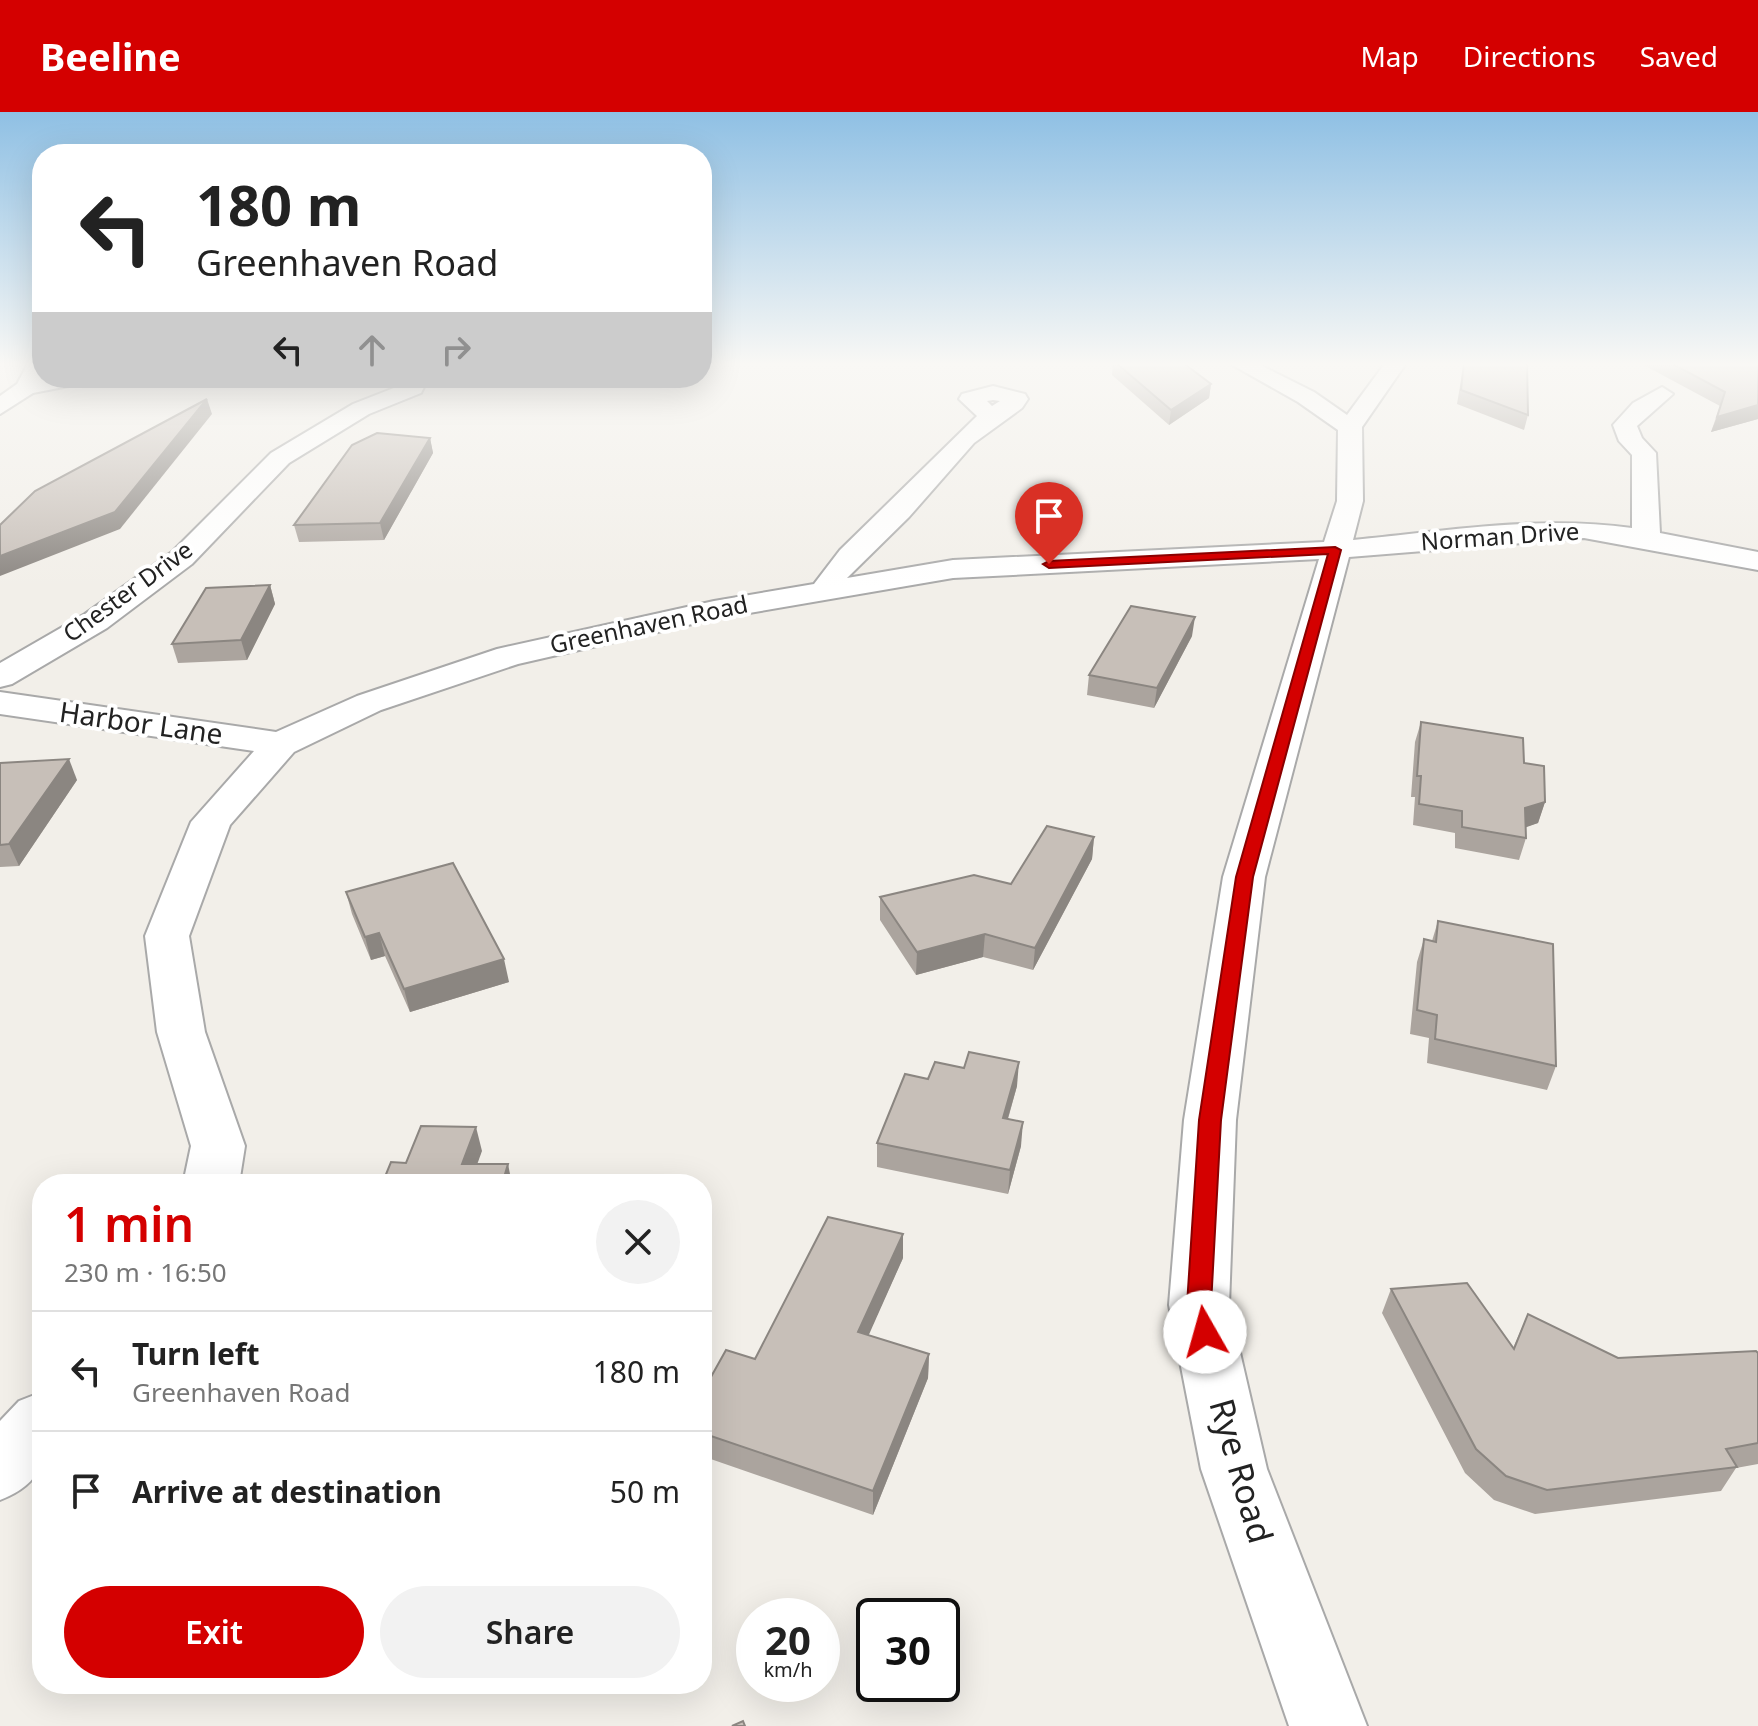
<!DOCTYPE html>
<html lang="en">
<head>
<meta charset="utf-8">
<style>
	body { margin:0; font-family:"Noto Sans",sans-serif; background:#f2f2f2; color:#222; height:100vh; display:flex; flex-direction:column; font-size:30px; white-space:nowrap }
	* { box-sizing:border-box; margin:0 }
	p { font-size:26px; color:#767676 }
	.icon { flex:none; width:44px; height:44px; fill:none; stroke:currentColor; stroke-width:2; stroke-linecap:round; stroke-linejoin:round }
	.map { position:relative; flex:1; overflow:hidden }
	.drawer { position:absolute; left:32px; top:1062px; width:680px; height:520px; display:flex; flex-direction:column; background:#fff; border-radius:32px; box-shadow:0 8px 32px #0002 }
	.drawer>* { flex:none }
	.banner { position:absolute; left:32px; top:32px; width:680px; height:244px; border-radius:32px; box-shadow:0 8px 32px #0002; background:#fff; color:#222; overflow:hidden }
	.speed { position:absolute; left:736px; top:1486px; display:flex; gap:16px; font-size:40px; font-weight:700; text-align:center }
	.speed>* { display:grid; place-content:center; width:104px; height:104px; border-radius:50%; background:#fff; box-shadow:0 8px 32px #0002; line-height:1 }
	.speed small { font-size:20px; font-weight:400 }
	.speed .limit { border:4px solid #111; border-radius:12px; background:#fff; color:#111 }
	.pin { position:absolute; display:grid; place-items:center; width:68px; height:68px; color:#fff; margin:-82px -34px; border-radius:50% 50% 50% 0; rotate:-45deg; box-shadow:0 0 8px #0007 }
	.pin .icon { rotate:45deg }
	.me { position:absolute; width:88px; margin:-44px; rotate:353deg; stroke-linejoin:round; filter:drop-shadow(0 0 6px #0008) }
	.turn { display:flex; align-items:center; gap:28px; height:168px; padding:0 32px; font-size:36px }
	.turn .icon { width:104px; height:104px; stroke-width:2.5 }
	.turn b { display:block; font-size:56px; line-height:68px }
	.lanes { display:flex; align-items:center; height:76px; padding:0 32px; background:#0003; justify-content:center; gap:40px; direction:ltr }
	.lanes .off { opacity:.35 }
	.round { display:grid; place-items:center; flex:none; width:84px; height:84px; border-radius:42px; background:#f2f2f2 }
	.head { display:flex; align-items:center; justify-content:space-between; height:136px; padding:0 32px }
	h1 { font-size:48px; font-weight:600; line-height:60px; color:#d40000 }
	.action { display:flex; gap:16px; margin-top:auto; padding:16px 32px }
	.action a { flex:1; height:92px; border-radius:48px; background:#d40000; color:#fff; font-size:32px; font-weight:600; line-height:92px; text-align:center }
	.action a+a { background:#f2f2f2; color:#222 }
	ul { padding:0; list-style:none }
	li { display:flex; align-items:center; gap:24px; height:120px; padding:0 32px; border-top:2px solid #e0e0e0 }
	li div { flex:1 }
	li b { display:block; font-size:30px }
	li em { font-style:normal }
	header { display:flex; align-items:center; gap:48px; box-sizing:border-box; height:112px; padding:0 40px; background:#d40000; color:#fff }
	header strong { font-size:38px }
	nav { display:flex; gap:44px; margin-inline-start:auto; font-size:28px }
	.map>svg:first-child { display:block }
</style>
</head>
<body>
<header>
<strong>Beeline</strong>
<nav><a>Map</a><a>Directions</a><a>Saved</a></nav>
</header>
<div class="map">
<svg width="1758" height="1614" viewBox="0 0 1758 1614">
	<rect width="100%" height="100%" fill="#f2efe9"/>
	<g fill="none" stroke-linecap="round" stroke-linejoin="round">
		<g stroke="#a9a9a9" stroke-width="4">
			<g id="minor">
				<path d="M29,250H42V266H87L84,271L33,281L0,302V284L17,272Z"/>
				<path d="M1227,250H1254L1314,280L1347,303L1386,250H1407L1362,315L1363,389L1353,428C1446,419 1540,403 1632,416V343L1619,329L1613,313L1633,291L1662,275L1673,282L1637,314L1642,326L1656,341L1660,421L1758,440V458L1584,426L1349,445L1265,765L1236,1008L1229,1193L1267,1357L1367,1614H1289L1201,1357L1169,1193L1184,1008L1223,765L1319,447L953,466L714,507L518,552L381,598L294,640L230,713L189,824L205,920L245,1034L239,1072H183L191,1034L157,920L145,824L191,710L254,639L0,602V580L276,620L357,584L497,537L714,489L814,472L840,438L977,304L959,287L962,282L993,274L1025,282L1028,287L1022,296L974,331L909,405L847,466L953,448L1324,430L1337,389L1338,318L1298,290ZM993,288L1000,289L992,294L987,289Z"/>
				<path d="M397,266L427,269L421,281L369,302L289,351L192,452L107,516L12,572L0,575V551L85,502L172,440L271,341L353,292L404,272Z"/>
				<path d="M42,1280C42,1332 57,1366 0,1388V1309L19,1289Z"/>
			</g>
		</g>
		<use href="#minor" fill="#fff" fill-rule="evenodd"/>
	</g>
	<g fill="#aba49e">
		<path d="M1113,250H1182L1211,272L1209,286L1169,313L1112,263Z"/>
		<path d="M1464,250L1528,303L1524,318L1457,292Z"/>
		<path d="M1638,250H1758V307L1711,320L1720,294Z"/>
		<path d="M430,326L433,341L384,428L299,430L294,413Z"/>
		<path d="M270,473L275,492L247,548L178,551L172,532Z"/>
		<path d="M1192,524L1154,596L1087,583L1089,563Z"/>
		<path d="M1421,610L1524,651L1545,690L1538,711L1525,715L1526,726L1519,748L1455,736V721L1413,713L1415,685H1411L1415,630Z"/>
		<path d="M0,651L77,668L19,754L0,755Z"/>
		<path d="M1094,725L1092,747L1033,858L983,845L916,863L880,808V785L1011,772Z"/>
		<path d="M346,780L509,870L410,900L385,844L371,848L352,802Z"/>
		<path d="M1438,809L1556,954L1547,978L1427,951L1429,926L1410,922L1417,850L1424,827L1432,829Z"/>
		<path d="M928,967L1017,974L1008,1007L1021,1034L1008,1082L877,1055V1031Z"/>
		<path d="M903,1146L868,1223L929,1242L928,1266L873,1403L702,1344V1281L755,1247Z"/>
		<path d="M1391,1177L1513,1236L1528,1202L1618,1246L1758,1241V1352L1736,1356L1721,1379L1535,1402L1494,1388L1465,1361L1382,1201Z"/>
	</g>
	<g fill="#8b8681">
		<path d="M1211,272L1209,286L1169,313L1171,298Z"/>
		<path d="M207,287L212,302L120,417L0,464V444Z"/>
		<path d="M1758,293V307L1711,320L1717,305Z"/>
		<path d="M430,326L433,341L384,428L380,411Z"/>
		<path d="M270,473L275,492L247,548L241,528Z"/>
		<path d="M1195,505L1192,524L1154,596L1157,576Z"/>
		<path d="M69,647L77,668L19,754L9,732Z"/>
		<path d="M1545,690L1538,711L1518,718L1525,696Z"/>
		<path d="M1094,725L1092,747L1033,858L1035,836Z"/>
		<path d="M379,821L385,844L371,848L365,825Z"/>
		<path d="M985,822L983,845L916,863L917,840Z"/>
		<path d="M504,847L509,870L410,900L404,877Z"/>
		<path d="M1019,950L1017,974L1001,1030L1003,1006Z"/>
		<path d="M1023,1010L1021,1034L1008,1082L1010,1058Z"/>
		<path d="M476,1015L482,1039L470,1072L462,1052Z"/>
		<path d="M508,1052L512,1072H502Z"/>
		<path d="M903,1122V1146L859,1245L858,1220Z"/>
		<path d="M929,1242L928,1266L873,1403V1379Z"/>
	</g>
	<g fill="#c7bfb8" stroke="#8b8681" stroke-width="2">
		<path d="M1115,250H1182L1211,272L1171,298Z"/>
		<path d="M1464,250H1527L1528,303L1461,278Z"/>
		<path d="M1669,250H1758V293L1717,305L1725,280Z"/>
		<path d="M207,287L115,400L0,444V413L35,379Z"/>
		<path d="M377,321L430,326L380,411L294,413L352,333Z"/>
		<path d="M270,473L241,528L172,532L206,476Z"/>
		<path d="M1131,494L1195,505L1157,576L1089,563Z"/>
		<path d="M1421,610L1523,626L1524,651L1544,654L1545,690L1525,696L1526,726L1462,715V699L1419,692L1421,664H1417Z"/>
		<path d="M69,647L9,732L0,733V651Z"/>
		<path d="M1047,714L1094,725L1035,836L985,822L917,840L880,785L974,763L1011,772Z"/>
		<path d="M453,751L504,847L404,877L379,821L365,825L346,780Z"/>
		<path d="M1438,809L1553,832L1556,954L1435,927L1437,903L1417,898L1424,827L1436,830Z"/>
		<path d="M969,940L1019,950L1003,1006L1023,1010L1010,1058L877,1031L905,962L928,967L935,950L964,956Z"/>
		<path d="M421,1014L476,1015L462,1052H508L502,1072H382L391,1050L406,1051Z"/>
		<path d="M828,1105L903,1122L858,1220L929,1242L873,1379L702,1321V1281L726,1238L755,1247Z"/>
		<path d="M1467,1171L1514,1237L1528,1202L1618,1246L1756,1239L1758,1241V1331L1726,1337L1737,1355L1547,1378L1506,1364L1476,1337L1391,1177Z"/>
		<path d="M743,1609L745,1614H732Z"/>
	</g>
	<linearGradient id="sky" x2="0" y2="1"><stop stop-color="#8fc0e4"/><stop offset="0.53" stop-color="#f9f8f5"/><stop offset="1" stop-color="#f9f8f5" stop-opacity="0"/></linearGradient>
	<rect width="1758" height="476" fill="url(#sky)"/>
	<path fill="#d40000" stroke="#8a0000" stroke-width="2" d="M1335,435L1341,438L1253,765L1221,1008L1211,1193L1217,1220L1214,1228L1205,1231L1196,1228L1187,1193L1199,1008L1236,765L1328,442L1049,456L1043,452L1049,449Z"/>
	<g text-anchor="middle" stroke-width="8" stroke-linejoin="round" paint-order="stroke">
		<g font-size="24" fill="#222" stroke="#fff">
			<text transform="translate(1500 425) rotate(-4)" y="8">Norman Drive</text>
			<text transform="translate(128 480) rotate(-36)" y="8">Chester Drive</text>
			<text transform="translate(649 513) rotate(-12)" y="8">Greenhaven Road</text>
		</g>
		<g font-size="28" fill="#222" stroke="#fff">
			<text transform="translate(141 611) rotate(8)" y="10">Harbor Lane</text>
		</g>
		<g font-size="34" fill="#222" stroke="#fff">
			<text transform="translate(1241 1359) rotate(74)" y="12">Rye Road</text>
		</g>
	</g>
</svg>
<div class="speed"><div>20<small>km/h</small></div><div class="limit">30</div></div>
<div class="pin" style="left:1049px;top:452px;background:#d93025"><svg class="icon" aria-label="arrive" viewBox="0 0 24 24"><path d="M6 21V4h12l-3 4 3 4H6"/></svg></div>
<svg class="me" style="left:1205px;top:1220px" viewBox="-20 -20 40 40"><circle r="19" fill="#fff"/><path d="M0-13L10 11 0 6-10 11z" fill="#d40000"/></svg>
<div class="banner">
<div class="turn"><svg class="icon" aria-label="left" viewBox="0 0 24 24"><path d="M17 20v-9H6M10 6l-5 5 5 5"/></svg><div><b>180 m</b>Greenhaven Road</div></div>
<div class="lanes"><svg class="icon" aria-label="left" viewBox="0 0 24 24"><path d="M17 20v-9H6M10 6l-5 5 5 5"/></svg><svg class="icon off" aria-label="ahead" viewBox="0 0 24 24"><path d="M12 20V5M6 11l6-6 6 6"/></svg><svg class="icon off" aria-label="right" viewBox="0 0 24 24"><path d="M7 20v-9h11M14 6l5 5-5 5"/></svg></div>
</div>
<section class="drawer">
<div class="head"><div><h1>1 min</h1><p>230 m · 16:50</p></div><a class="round"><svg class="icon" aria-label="close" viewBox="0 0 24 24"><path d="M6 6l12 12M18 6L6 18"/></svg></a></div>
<ul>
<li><svg class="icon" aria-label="left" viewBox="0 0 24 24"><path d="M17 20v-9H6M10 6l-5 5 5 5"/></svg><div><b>Turn left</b><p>Greenhaven Road</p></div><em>180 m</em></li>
<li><svg class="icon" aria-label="arrive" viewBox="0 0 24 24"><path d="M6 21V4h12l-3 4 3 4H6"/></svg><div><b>Arrive at destination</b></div><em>50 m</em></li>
</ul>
<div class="action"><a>Exit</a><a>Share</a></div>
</section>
</div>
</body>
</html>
